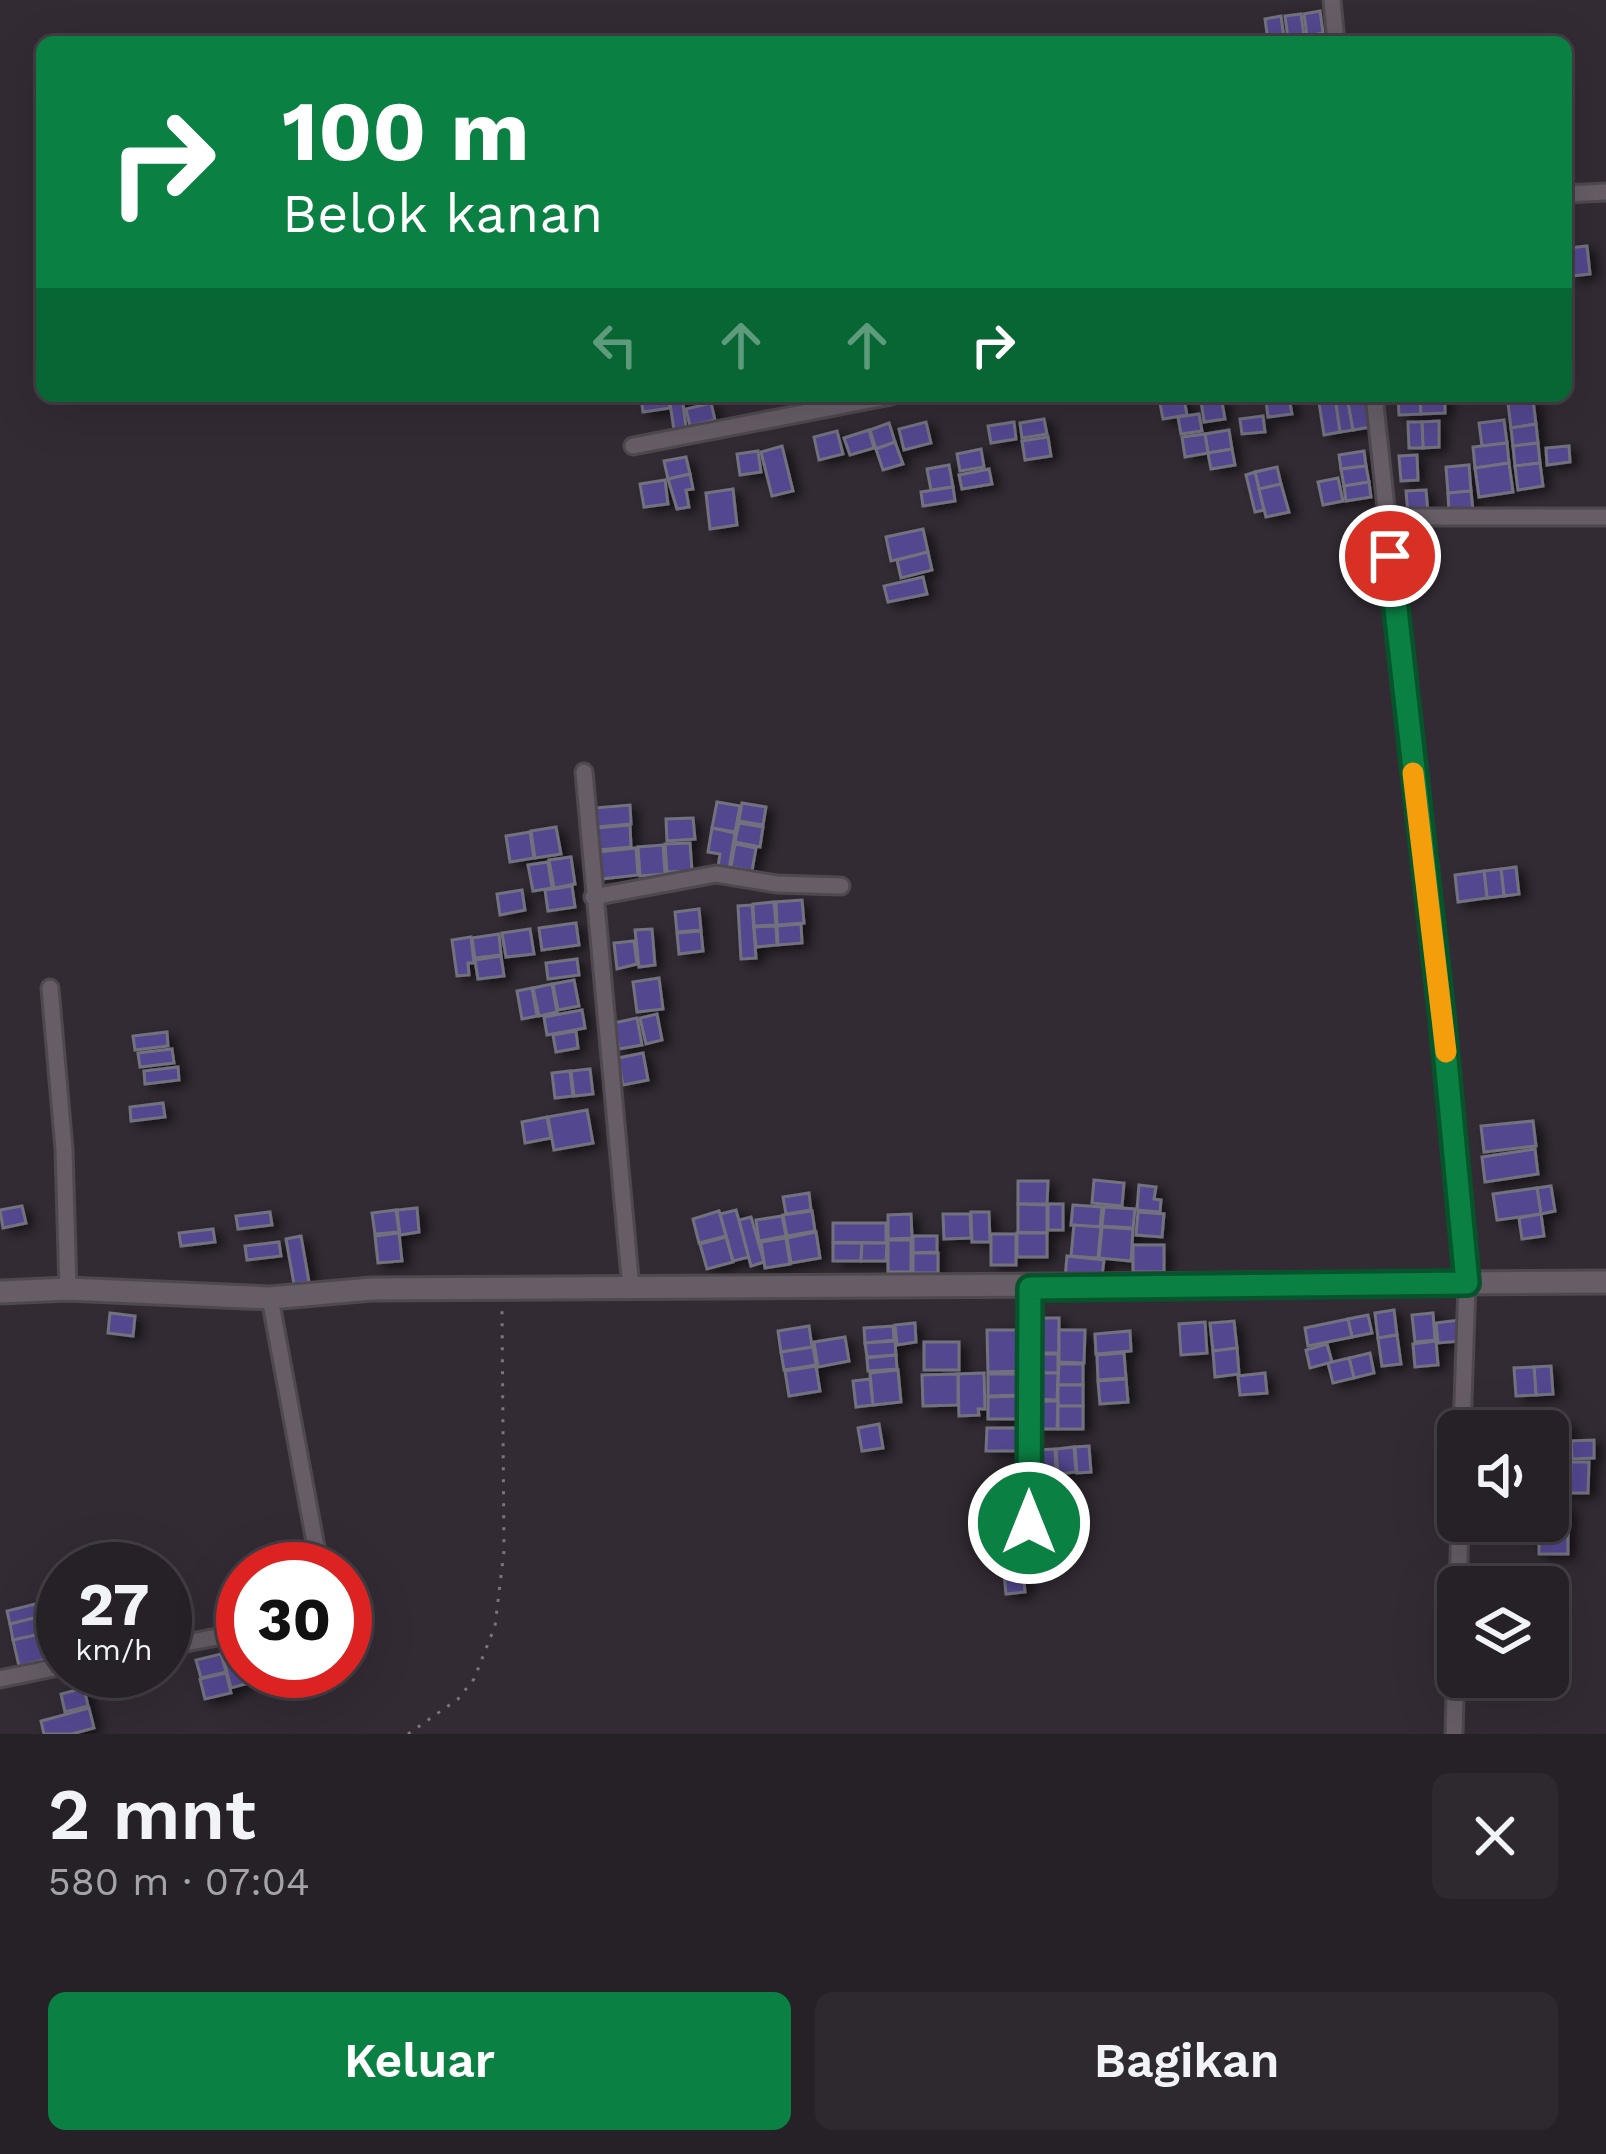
<!DOCTYPE html>
<html lang="id">
<head>
<meta charset="utf-8">
<style>
	body { margin:0; font-family:"Work Sans",sans-serif; background:#2e282f; color:#f1f3f6; height:100vh; display:flex; flex-direction:column; font-size:45px; white-space:nowrap }
	* { box-sizing:border-box; margin:0 }
	p { font-size:39px; color:#a4a3a7 }
	.icon { flex:none; width:66px; height:66px; fill:none; stroke:currentColor; stroke-width:2; stroke-linecap:round; stroke-linejoin:round }
	.map { position:relative; height:1734px; overflow:hidden }
	.side { display:flex; flex-direction:column; background:#262027; flex:1 }
	.side>* { flex:none }
	.banner { position:absolute; left:36px; top:36px; width:1536px; height:366px; border-radius:18px; box-shadow:0 12px 48px #0002,0 0 0 3px #423e44; background:#0b8043; color:#fff; overflow:hidden }
	.tools { position:absolute; left:1437px; top:1410px; display:grid; gap:24px }
	.tools a { display:grid; place-items:center; width:132px; height:132px; border-radius:18px; background:#262027; box-shadow:0 12px 48px #0002,0 0 0 3px #423e44; font-size:60px }
	.speed { position:absolute; left:36px; top:1542px; display:flex; gap:24px; font-size:60px; font-weight:700; text-align:center }
	.speed>* { display:grid; place-content:center; width:156px; height:156px; border-radius:50%; background:#262027; box-shadow:0 12px 48px #0002,0 0 0 3px #423e44; line-height:1 }
	.speed small { font-size:30px; font-weight:400 }
	.speed .limit { border:18px solid #d22; background:#fff; color:#111 }
	.pin { position:absolute; display:grid; place-items:center; width:102px; height:102px; color:#fff; margin:-51px; border:6px solid #fff; border-radius:50%; box-shadow:0 3px 12px #0007 }
	.me { position:absolute; width:132px; margin:-66px; rotate:0deg; stroke-linejoin:round; filter:drop-shadow(0 0 9px #0008) }
	.turn { display:flex; align-items:center; gap:42px; height:252px; padding:0 48px; font-size:54px }
	.turn .icon { width:156px; height:156px; stroke-width:2.5 }
	.turn b { display:block; font-size:84px; line-height:102px }
	.lanes { display:flex; align-items:center; height:114px; padding:0 48px; background:#0003; justify-content:center; gap:60px; direction:ltr }
	.lanes .off { opacity:.35 }
	.round { display:grid; place-items:center; flex:none; width:126px; height:126px; border-radius:18px; background:#2e282f }
	.head { display:flex; align-items:center; justify-content:space-between; height:204px; padding:0 48px }
	h1 { font-size:72px; font-weight:600; line-height:90px }
	.button { display:flex; gap:24px; margin-top:auto; padding:24px 48px }
	.button a { flex:1; height:138px; border-radius:18px; background:#0b8043; color:#fff; font-size:48px; font-weight:600; line-height:138px; text-align:center }
	.button a+a { background:#2e282f; color:#f1f3f6 }
	.map>svg:first-child { display:block }
</style>
</head>
<body>
<div class="map">
<svg width="1606" height="1734" viewBox="0 0 1606 1734">
	<defs>
		<filter id="shadow"><feDropShadow dx="7" dy="4" stdDeviation="6" flood-color="#0009"/></filter>
	</defs>
	<rect width="100%" height="100%" fill="#332b34"/>
	<g fill="#52468f" stroke="#72717e" stroke-width="3" filter="url(#shadow)">
		<path d="M1320,11L1323,33L1307,36L1304,14Z"/>
		<path d="M1301,14L1304,36L1288,38L1285,16Z"/>
		<path d="M1281,16L1284,38L1268,41L1265,19Z"/>
		<path d="M1587,246L1590,274L1572,276L1569,248Z"/>
		<path d="M669,396H682L687,435L675,437Z"/>
		<path d="M669,396L670,408L643,412L641,397Z"/>
		<path d="M1318,396H1335L1340,432L1324,435Z"/>
		<path d="M1335,396H1347L1353,430L1340,432Z"/>
		<path d="M1347,396H1366L1371,427L1353,430Z"/>
		<path d="M1398,396H1420L1421,414L1399,415Z"/>
		<path d="M1420,396H1445V413L1421,414Z"/>
		<path d="M1221,397L1225,419L1204,422L1201,400Z"/>
		<path d="M1289,398L1292,414L1268,417L1266,401Z"/>
		<path d="M1184,399L1187,415L1163,419L1160,403Z"/>
		<path d="M1533,400L1536,424L1511,428L1508,403Z"/>
		<path d="M711,403L715,420L690,426L686,409Z"/>
		<path d="M1199,414L1202,431L1181,434L1178,417Z"/>
		<path d="M1263,416L1265,432L1242,434L1240,419Z"/>
		<path d="M1044,419L1047,434L1022,438L1020,423Z"/>
		<path d="M1504,420L1507,443L1482,446L1479,423Z"/>
		<path d="M1439,421V447L1423,448L1422,422Z"/>
		<path d="M926,422L931,443L904,450L899,429Z"/>
		<path d="M1014,422L1016,439L991,443L988,426Z"/>
		<path d="M1408,422H1422L1423,448H1409Z"/>
		<path d="M889,423L895,442L876,449L870,430Z"/>
		<path d="M1536,424L1538,443L1513,446L1511,428Z"/>
		<path d="M869,430L874,448L850,455L844,438Z"/>
		<path d="M1229,430L1232,449L1208,453L1205,434Z"/>
		<path d="M837,431L843,454L819,460L814,437Z"/>
		<path d="M1205,434L1208,453L1185,457L1182,437Z"/>
		<path d="M1048,437L1051,456L1025,460L1022,441Z"/>
		<path d="M895,442L903,464L883,470L876,449Z"/>
		<path d="M1507,443L1509,463L1475,468L1473,447Z"/>
		<path d="M1538,443L1540,463L1515,466L1513,446Z"/>
		<path d="M782,446L793,491L772,496L761,452Z"/>
		<path d="M1569,446L1570,462L1547,465L1546,448Z"/>
		<path d="M981,449L984,467L960,471L957,454Z"/>
		<path d="M1232,449L1235,465L1211,469L1208,453Z"/>
		<path d="M758,451L761,472L740,475L737,454Z"/>
		<path d="M1364,451L1366,466L1341,469L1339,455Z"/>
		<path d="M1417,455L1418,480L1401,481L1399,456Z"/>
		<path d="M686,457L690,474L668,479L664,461Z"/>
		<path d="M1509,463L1513,492L1479,497L1475,468Z"/>
		<path d="M1540,463L1543,486L1518,490L1515,466Z"/>
		<path d="M949,465L953,487L931,490L927,469Z"/>
		<path d="M1469,465L1471,491L1448,493L1446,467Z"/>
		<path d="M1366,466L1369,482L1344,486L1341,469Z"/>
		<path d="M1277,467L1281,484L1259,489L1255,472Z"/>
		<path d="M989,469L992,484L962,489L959,475Z"/>
		<path d="M1255,472L1264,510L1255,512L1246,475Z"/>
		<path d="M690,474L693,489L686,490L689,507L677,509L668,479Z"/>
		<path d="M1338,478L1343,501L1323,505L1318,482Z"/>
		<path d="M665,480L668,504L644,507L640,484Z"/>
		<path d="M1369,482L1371,497L1346,501L1344,486Z"/>
		<path d="M1281,484L1289,512L1266,517L1259,489Z"/>
		<path d="M953,487L955,501L923,506L921,492Z"/>
		<path d="M733,489L737,525L710,529L706,493Z"/>
		<path d="M1426,490L1428,513L1408,514L1406,491Z"/>
		<path d="M1471,491L1473,511L1449,513L1448,493Z"/>
		<path d="M923,529L928,552L891,561L886,537Z"/>
		<path d="M928,552L932,570L901,578L897,560Z"/>
		<path d="M923,577L927,594L888,602L884,586Z"/>
		<path d="M717,802L740,806L735,832L712,828Z"/>
		<path d="M742,803L766,807L763,825L739,821Z"/>
		<path d="M630,805L631,824L596,827L594,808Z"/>
		<path d="M693,818L695,839L667,841L666,819Z"/>
		<path d="M739,823L763,827L760,847L735,842Z"/>
		<path d="M630,825L631,847L598,850L596,828Z"/>
		<path d="M556,827L561,854L535,858L531,831Z"/>
		<path d="M712,828L735,833L729,869L718,867L720,854L708,852Z"/>
		<path d="M530,832L534,858L510,862L506,836Z"/>
		<path d="M690,843L692,871L667,872L665,844Z"/>
		<path d="M735,844L756,848L752,871L731,867Z"/>
		<path d="M663,845L665,874L640,876L638,847Z"/>
		<path d="M636,848L638,875L601,879L598,852Z"/>
		<path d="M571,857L575,884L554,888L549,860Z"/>
		<path d="M548,862L552,888L533,891L528,865Z"/>
		<path d="M1516,867L1519,894L1504,896L1501,869Z"/>
		<path d="M1501,869L1504,896L1487,898L1484,871Z"/>
		<path d="M1484,871L1487,898L1458,902L1455,875Z"/>
		<path d="M572,886L575,907L548,911L545,890Z"/>
		<path d="M522,890L525,910L500,915L497,894Z"/>
		<path d="M802,900L804,923L777,925L776,902Z"/>
		<path d="M774,902L776,925L754,926L753,904Z"/>
		<path d="M752,905L756,958L741,959L738,906Z"/>
		<path d="M699,909L701,930L677,932L675,912Z"/>
		<path d="M576,923L579,945L542,950L539,928Z"/>
		<path d="M801,924L802,943L778,945L777,926Z"/>
		<path d="M776,926L777,945L756,947L754,927Z"/>
		<path d="M530,929L534,954L506,957L502,933Z"/>
		<path d="M652,929L655,965L639,967L635,930Z"/>
		<path d="M701,931L703,951L679,954L677,933Z"/>
		<path d="M499,934L501,955L475,958L472,938Z"/>
		<path d="M471,937L474,963H468L469,975L457,976L452,940Z"/>
		<path d="M634,941L637,964L617,969L614,943Z"/>
		<path d="M501,956L504,976L478,979L475,960Z"/>
		<path d="M577,959L579,975L548,979L546,963Z"/>
		<path d="M659,978L663,1009L637,1012L633,982Z"/>
		<path d="M574,980L579,1006L558,1010L553,984Z"/>
		<path d="M552,984L557,1012L539,1016L533,988Z"/>
		<path d="M532,988L537,1016L522,1019L517,991Z"/>
		<path d="M582,1010L585,1028L547,1035L544,1017Z"/>
		<path d="M657,1014L662,1040L646,1044L640,1018Z"/>
		<path d="M637,1018L642,1045L619,1049L614,1023Z"/>
		<path d="M576,1031L578,1048L556,1052L553,1035Z"/>
		<path d="M167,1032L168,1046L135,1050L133,1036Z"/>
		<path d="M172,1049L174,1063L140,1067L138,1053Z"/>
		<path d="M643,1053L648,1080L623,1085L618,1058Z"/>
		<path d="M178,1067L179,1080L145,1084L144,1071Z"/>
		<path d="M590,1069L593,1094L574,1096L571,1071Z"/>
		<path d="M570,1071L573,1096L555,1098L552,1073Z"/>
		<path d="M163,1103L165,1117L131,1121L130,1107Z"/>
		<path d="M587,1110L593,1143L554,1150L548,1117Z"/>
		<path d="M547,1117L551,1138L525,1143L522,1122Z"/>
		<path d="M1533,1121L1536,1146L1484,1152L1481,1126Z"/>
		<path d="M1535,1149L1538,1174L1485,1182L1482,1157Z"/>
		<path d="M1094,1180L1124,1183L1122,1206L1092,1203Z"/>
		<path d="M1018,1181H1048L1047,1204H1018Z"/>
		<path d="M1139,1185L1156,1187L1154,1199L1161,1200L1160,1212L1137,1210Z"/>
		<path d="M1551,1186L1555,1211L1541,1214L1537,1188Z"/>
		<path d="M1537,1188L1541,1214L1497,1220L1493,1194Z"/>
		<path d="M809,1193L811,1210L786,1214L783,1197Z"/>
		<path d="M1018,1204L1047,1205V1233L1018,1232Z"/>
		<rect x="1048" y="1204" width="15" height="26"/>
		<path d="M1073,1205L1102,1207L1100,1227L1071,1225Z"/>
		<path d="M22,1206L26,1223L3,1228L0,1210Z"/>
		<path d="M1104,1207L1135,1209L1133,1228L1102,1226Z"/>
		<path d="M417,1208L419,1232L400,1235L397,1210Z"/>
		<path d="M396,1210L399,1232L375,1234L372,1213Z"/>
		<path d="M736,1210L749,1257L733,1261L720,1214Z"/>
		<path d="M719,1211L726,1236L699,1243L693,1219Z"/>
		<path d="M812,1211L815,1231L787,1236L783,1215Z"/>
		<path d="M270,1212L272,1225L238,1229L236,1216Z"/>
		<path d="M971,1212H989L990,1242H972Z"/>
		<path d="M1138,1212L1164,1214L1162,1237L1136,1235Z"/>
		<path d="M911,1214L912,1238L888,1239V1215Z"/>
		<path d="M943,1214H970L971,1238L944,1239Z"/>
		<path d="M1541,1214L1544,1236L1522,1239L1519,1218Z"/>
		<path d="M782,1216L786,1236L759,1241L756,1220Z"/>
		<path d="M751,1217L764,1262L751,1266L739,1220Z"/>
		<path d="M833,1223H886V1243L833,1242Z"/>
		<path d="M1074,1225L1101,1227L1098,1258L1071,1256Z"/>
		<path d="M1102,1227L1133,1229L1131,1261L1099,1258Z"/>
		<path d="M213,1229L215,1242L181,1246L179,1233Z"/>
		<path d="M816,1232L820,1258L791,1263L787,1238Z"/>
		<path d="M399,1233L402,1261L378,1263L375,1236Z"/>
		<rect x="1017" y="1233" width="30" height="24"/>
		<rect x="991" y="1234" width="25" height="31"/>
		<path d="M301,1236L309,1282L294,1284L286,1239Z"/>
		<path d="M913,1236H937V1252L913,1253Z"/>
		<path d="M726,1237L733,1262L707,1269L700,1244Z"/>
		<path d="M786,1238L790,1264L765,1268L761,1242Z"/>
		<rect x="888" y="1240" width="23" height="32"/>
		<path d="M279,1242L281,1256L247,1260L245,1246Z"/>
		<path d="M833,1243H862L861,1261H833Z"/>
		<path d="M862,1243H887L886,1261H861Z"/>
		<rect x="1133" y="1245" width="31" height="27"/>
		<rect x="913" y="1253" width="25" height="20"/>
		<path d="M1067,1256L1104,1260L1101,1283L1065,1279Z"/>
		<path d="M1394,1310L1397,1335L1378,1338L1375,1313Z"/>
		<path d="M110,1313L135,1316L133,1336L108,1333Z"/>
		<path d="M1433,1313L1435,1340L1415,1342L1412,1315Z"/>
		<path d="M1368,1315L1372,1333L1352,1337L1348,1319Z"/>
		<rect x="1033" y="1318" width="26" height="35"/>
		<path d="M1348,1319L1352,1337L1308,1346L1305,1328Z"/>
		<path d="M1460,1320L1462,1341L1438,1343L1436,1323Z"/>
		<path d="M1234,1321L1237,1348L1213,1351L1210,1323Z"/>
		<path d="M1205,1322L1207,1353L1181,1355L1179,1324Z"/>
		<path d="M915,1323L916,1342L897,1345L895,1325Z"/>
		<path d="M809,1326L812,1347L781,1352L778,1331Z"/>
		<path d="M893,1326L894,1340L865,1343L864,1328Z"/>
		<path d="M987,1330H1024L1025,1371L988,1372Z"/>
		<path d="M1059,1330H1085L1084,1363L1059,1362Z"/>
		<path d="M1130,1331L1131,1351L1096,1354L1095,1334Z"/>
		<path d="M1397,1335L1401,1364L1382,1366L1378,1338Z"/>
		<path d="M845,1337L849,1361L818,1367L814,1342Z"/>
		<path d="M895,1341L896,1355L867,1357L865,1343Z"/>
		<path d="M1436,1341L1438,1365L1415,1367L1413,1344Z"/>
		<rect x="924" y="1342" width="35" height="28"/>
		<path d="M1327,1344L1332,1362L1310,1368L1306,1350Z"/>
		<path d="M813,1347L816,1365L784,1370L781,1352Z"/>
		<path d="M1237,1348L1239,1374L1215,1377L1213,1351Z"/>
		<path d="M1124,1353L1126,1378L1098,1380L1097,1355Z"/>
		<path d="M1370,1353L1374,1373L1354,1378L1349,1358Z"/>
		<path d="M1034,1354H1058V1373H1033Z"/>
		<path d="M896,1355L897,1369L868,1371L867,1358Z"/>
		<path d="M1349,1358L1354,1378L1333,1383L1328,1363Z"/>
		<path d="M1059,1364H1083V1385H1058Z"/>
		<path d="M816,1366L820,1391L789,1396L785,1371Z"/>
		<path d="M1551,1366L1553,1394L1536,1395L1534,1367Z"/>
		<path d="M1534,1367L1536,1395L1516,1396L1514,1368Z"/>
		<path d="M898,1370L901,1402L873,1405L870,1373Z"/>
		<path d="M984,1373L985,1409H978L979,1415L959,1416L958,1374Z"/>
		<path d="M1033,1373H1058L1057,1400L1033,1399Z"/>
		<path d="M1265,1373L1267,1393L1240,1395L1238,1376Z"/>
		<path d="M958,1374V1405L923,1406L922,1375Z"/>
		<path d="M988,1374H1021L1022,1395L988,1396Z"/>
		<path d="M870,1379L873,1405L856,1407L853,1381Z"/>
		<path d="M1126,1379L1128,1402L1100,1404L1098,1381Z"/>
		<rect x="1058" y="1385" width="25" height="21"/>
		<path d="M1021,1396L1022,1419H988V1397Z"/>
		<path d="M1033,1401H1058L1057,1429H1033Z"/>
		<rect x="1058" y="1406" width="25" height="23"/>
		<path d="M1568,1423V1454L1548,1455V1431H1535V1424Z"/>
		<path d="M879,1424L883,1448L862,1451L858,1428Z"/>
		<path d="M987,1428H1017V1451H986Z"/>
		<path d="M1594,1440V1458L1572,1459L1571,1441Z"/>
		<path d="M1089,1446L1091,1472L1077,1473L1075,1447Z"/>
		<path d="M1074,1447L1076,1472L1058,1474L1056,1449Z"/>
		<path d="M1055,1449L1056,1473L1037,1475L1036,1450Z"/>
		<rect x="1548" y="1461" width="19" height="32"/>
		<path d="M1571,1462H1589L1588,1493H1570Z"/>
		<path d="M1568,1505V1535H1548V1506Z"/>
		<path d="M1520,1521H1548V1535L1520,1536Z"/>
		<rect x="1539" y="1535" width="29" height="19"/>
		<path d="M1021,1552L1025,1592L1006,1594L1002,1553Z"/>
		<path d="M35,1604L38,1617L10,1624L7,1611Z"/>
		<path d="M38,1617L41,1634L13,1640L10,1624Z"/>
		<path d="M63,1629V1656L47,1659L41,1634Z"/>
		<path d="M41,1634L47,1659L19,1666L13,1640Z"/>
		<path d="M221,1654L226,1672L201,1678L196,1660Z"/>
		<path d="M243,1656V1671H247L249,1683L231,1688L224,1660Z"/>
		<path d="M226,1673L231,1693L205,1699L200,1679Z"/>
		<path d="M84,1688L88,1706L65,1712L61,1694Z"/>
		<path d="M89,1708L94,1728L72,1734H44L41,1721Z"/>
	</g>
	<g fill="none" stroke-linecap="round" stroke-linejoin="round">
		<g stroke="#4f494f" stroke-width="21">
			<g id="street">
				<path d="M1332,0L1336,42"/>
				<path d="M1566,194L1606,192"/>
				<path d="M1374,396L1462,1212L1467,1283L1462,1431"/>
				<path d="M633,446L891,396"/>
				<path d="M1386,517H1606"/>
				<path d="M584,772L631,1289"/>
				<path d="M593,897L716,874L777,884L841,886"/>
				<path d="M50,988L64,1149L68,1289"/>
				<path d="M270,1298L320,1569"/>
				<path d="M1029,1523V1288"/>
				<path d="M165,1647L243,1632"/>
				<path d="M0,1679L63,1666"/>
				<path d="M1454,1734L1460,1521"/>
			</g>
		</g>
		<g stroke="#4f494f" stroke-width="27">
			<path id="secondary" d="M0,1292L68,1289L270,1298L372,1289L1606,1282"/>
		</g>
		<path stroke="#7c757c" stroke-width="3" stroke-dasharray="3 9" stroke-linecap="butt" d="M408,1734L458,1699L474,1679L495,1626L504,1551L502,1310"/>
		<use href="#street" stroke="#665d67" stroke-width="15"/>
		<use href="#secondary" stroke="#665d67" stroke-width="21"/>
	</g>
	<g fill="none" stroke-linecap="round" stroke-linejoin="round">
		<g stroke="#07532c" stroke-width="30">
			<path id="route" d="M1029,1523L1030,1288L1467,1283L1442,1017L1390,556"/>
		</g>
		<use href="#route" stroke="#0b8043" stroke-width="21"/>
		<path stroke="#f59e0b" stroke-width="21" d="M1413,773L1446,1052"/>
	</g>
</svg>
<div class="tools">
<a><svg class="icon" aria-label="sound" viewBox="0 0 24 24"><path d="M4 9h4l5-4v14l-5-4H4zM17 9q2 3 0 6"/></svg></a>
<a><svg class="icon" aria-label="layers" viewBox="0 0 24 24"><path d="M12 4l9 5-9 5-9-5zM3 14l9 5 9-5"/></svg></a>
</div>
<div class="speed"><div>27<small>km/h</small></div><div class="limit">30</div></div>
<div class="pin" style="left:1390px;top:556px;background:#d93025"><svg class="icon" aria-label="arrive" viewBox="0 0 24 24"><path d="M6 21V4h12l-3 4 3 4H6"/></svg></div>
<svg class="me" style="left:1029px;top:1523px" viewBox="-20 -20 40 40"><circle r="17" fill="#0b8043" stroke="#fff" stroke-width="3"/><path d="M0-11L8 9 0 5-8 9z" fill="#fff"/></svg>
<div class="banner">
<div class="turn"><svg class="icon" aria-label="right" viewBox="0 0 24 24"><path d="M7 20v-9h11M14 6l5 5-5 5"/></svg><div><b>100 m</b>Belok kanan</div></div>
<div class="lanes"><svg class="icon off" aria-label="left" viewBox="0 0 24 24"><path d="M17 20v-9H6M10 6l-5 5 5 5"/></svg><svg class="icon off" aria-label="ahead" viewBox="0 0 24 24"><path d="M12 20V5M6 11l6-6 6 6"/></svg><svg class="icon off" aria-label="ahead" viewBox="0 0 24 24"><path d="M12 20V5M6 11l6-6 6 6"/></svg><svg class="icon" aria-label="right" viewBox="0 0 24 24"><path d="M7 20v-9h11M14 6l5 5-5 5"/></svg></div>
</div>
</div>
<section class="side">
<div class="head"><div><h1>2 mnt</h1><p>580 m · 07:04</p></div><a class="round"><svg class="icon" aria-label="close" viewBox="0 0 24 24"><path d="M6 6l12 12M18 6L6 18"/></svg></a></div>
<div class="button"><a>Keluar</a><a>Bagikan</a></div>
</section>
</body>
</html>
